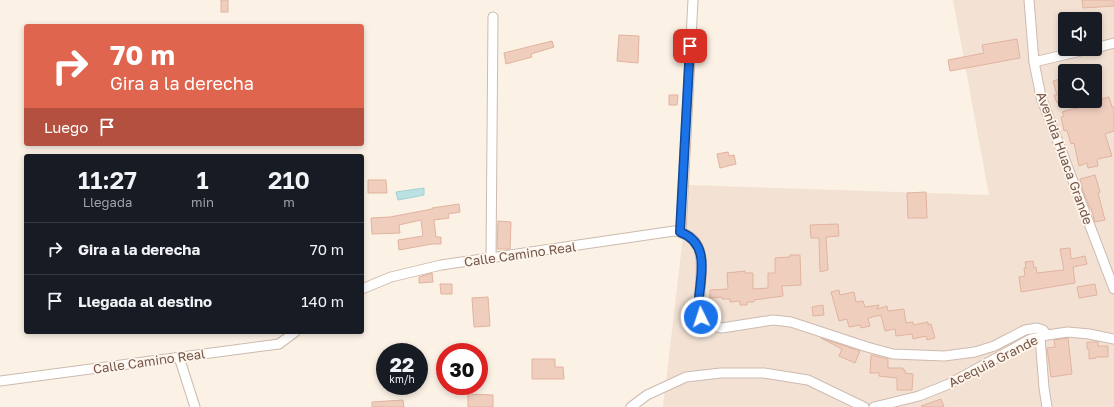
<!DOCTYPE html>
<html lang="es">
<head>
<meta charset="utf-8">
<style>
	body { margin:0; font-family:"Golos Text",sans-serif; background:#242831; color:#f1f3f6; height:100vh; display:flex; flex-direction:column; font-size:15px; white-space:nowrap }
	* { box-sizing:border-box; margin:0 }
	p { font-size:13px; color:#9ea1a6 }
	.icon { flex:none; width:22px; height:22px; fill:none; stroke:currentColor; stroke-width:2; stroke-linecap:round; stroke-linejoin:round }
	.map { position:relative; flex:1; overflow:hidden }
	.drawer { position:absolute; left:24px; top:154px; width:340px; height:180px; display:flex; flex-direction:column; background:#171b24; border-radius:4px; box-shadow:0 2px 6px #0003 }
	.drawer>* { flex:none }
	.hud { position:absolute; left:24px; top:24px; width:340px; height:122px; border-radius:4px; box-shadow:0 2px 6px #0003; background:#e0654f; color:#fff; overflow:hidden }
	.fabs { position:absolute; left:1058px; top:12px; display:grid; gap:8px }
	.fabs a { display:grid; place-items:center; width:44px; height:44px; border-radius:4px; background:#171b24; box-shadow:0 2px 6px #0003; font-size:20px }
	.speed { position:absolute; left:376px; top:343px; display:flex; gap:8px; font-size:20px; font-weight:700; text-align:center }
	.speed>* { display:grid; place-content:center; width:52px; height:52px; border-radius:50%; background:#171b24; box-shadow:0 2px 6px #0003; line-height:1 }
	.speed small { font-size:10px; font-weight:400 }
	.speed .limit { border:6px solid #d22; background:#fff; color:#111 }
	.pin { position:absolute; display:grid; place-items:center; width:34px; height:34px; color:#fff; margin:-17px; border-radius:8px; box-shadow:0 2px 6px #0006 }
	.me { position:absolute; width:44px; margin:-22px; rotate:356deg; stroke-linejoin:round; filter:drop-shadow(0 0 3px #0008) }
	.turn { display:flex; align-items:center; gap:14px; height:84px; padding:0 20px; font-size:18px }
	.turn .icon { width:52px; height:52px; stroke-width:2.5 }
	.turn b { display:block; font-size:28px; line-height:34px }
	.then { display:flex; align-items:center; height:38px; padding:0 20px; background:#0003; gap:8px; font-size:15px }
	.eta { display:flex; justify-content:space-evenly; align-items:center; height:68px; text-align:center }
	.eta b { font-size:24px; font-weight:600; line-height:28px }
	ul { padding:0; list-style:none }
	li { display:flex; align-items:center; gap:12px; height:52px; padding:0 20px; border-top:1px solid #363941 }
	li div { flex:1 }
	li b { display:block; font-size:15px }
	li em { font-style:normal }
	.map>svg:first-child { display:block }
</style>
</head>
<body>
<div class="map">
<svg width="1114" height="407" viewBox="0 0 1114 407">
	<rect width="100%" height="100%" fill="#fbf1e5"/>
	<path fill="#f3e2d4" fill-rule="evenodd" d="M953,0H1114V407H663L689,185L989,195ZM1065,19H1095V49H1065ZM1065,71H1095V101H1065Z"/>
	<path fill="#bae1e4" stroke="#a1d1d5" d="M424,188V195L398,200L396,192Z"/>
	<g fill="#f0cebe" stroke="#e1b39f">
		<rect x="221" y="0" width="7" height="12"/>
		<path d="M1082,0H1114V6L1083,8Z"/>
		<path d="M619,35L639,36L638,63L617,61Z"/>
		<path d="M1017,39L1020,58L950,71L948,60L984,53L982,45Z"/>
		<path d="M552,41L554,47L531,54L532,57L506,64L504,53Z"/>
		<path d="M1060,79L1064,93L1065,92V101L1057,103L1054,95H1057L1053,81Z"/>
		<path d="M669,95H678L677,105H669Z"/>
		<path d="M1109,97L1112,107H1114V131L1105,134L1112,156L1098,159L1097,160L1098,166L1088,168L1087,163L1079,166L1074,143L1071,144L1067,130L1064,131L1061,117L1064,116L1062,112L1075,108V109L1102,101L1101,99Z"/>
		<path d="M728,152L729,156L734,155L736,164L720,168L717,154Z"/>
		<path d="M1095,175L1100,192L1098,193L1105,220L1095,222L1091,208H1090L1083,191L1080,179Z"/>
		<path d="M368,180H386L387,193H368Z"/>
		<path d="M926,192L927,218H908L907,193Z"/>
		<path d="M459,204L460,212L448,214L449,218L434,220L436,237H441V244H432L399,250L398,240L423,236L421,220L399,225L400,233L372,234L371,218L390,217L432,209V208Z"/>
		<path d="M498,221L511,222L510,249H497Z"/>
		<path d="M838,224L839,236L826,237L828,270L820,272L819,238H811L810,225Z"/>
		<path d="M1070,248L1071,259L1085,256L1087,264L1073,267L1075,283L1021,292L1019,277L1025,276L1024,268H1026L1025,262L1033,261L1034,268L1036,267L1037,273L1064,270L1060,249Z"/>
		<path d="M790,255H800L801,285L782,286L783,296L754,300V302H747V305H740V301L730,302V299H722V297L710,298V290L728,289L727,273L745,271V273H753V289L768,288V273H775V258L790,257Z"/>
		<path d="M432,273L433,282L419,283V277Z"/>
		<path d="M440,284H452V294H441Z"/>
		<path d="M1095,284L1097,295L1079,298L1077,287Z"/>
		<path d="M839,290L840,295L854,292L856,302L863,301L865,307L879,305L877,309L887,306L888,311L904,309L906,323L913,322V325L928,322V325L931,324L935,338L927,340L926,336L913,339L912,334L896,336L895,329L885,331L881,315L868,318L870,326L861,328L860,325L849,327L847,319L839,321L831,292Z"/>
		<path d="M488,297L490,326L474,327L472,298Z"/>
		<path d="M823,305L824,315L813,316L812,307Z"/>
		<path d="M821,338L860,351L855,363L839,356L842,349Z"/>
		<path d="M1068,338L1072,374L1051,377L1047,348L1055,347L1054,340Z"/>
		<path d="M1087,342H1098V346H1108V357H1096V358L1089,359V349H1087Z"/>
		<path d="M871,355L888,359V368H903V370H905V373L913,374L912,390H897V378L879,376V373H870Z"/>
		<path d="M532,359H555V367H563L564,379H532Z"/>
		<path d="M468,394L493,395V407H468Z"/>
		<path d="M941,399L944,407H922L921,406Z"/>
		<path d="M403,400L404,407H372V402Z"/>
	</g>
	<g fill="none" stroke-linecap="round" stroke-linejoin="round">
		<g stroke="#cebaaf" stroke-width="11">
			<g id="minor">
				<path d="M1029,0L1034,62L1041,97L1114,289"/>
				<path d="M1095,48L1114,43"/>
				<path d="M1034,62L1089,49"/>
				<path d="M681,232L693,0"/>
				<path d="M491,258L493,17"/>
				<path d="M362,289L391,277L441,265L674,231C715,237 697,280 700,308C701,313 701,318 705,322C709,326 717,327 722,328L773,320L791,322L867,347L893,354L944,356L975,352L994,346L1025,330L1037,328L1043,330L1047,335"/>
				<path d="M1040,337L1044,388L1047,407"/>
				<path d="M179,357L195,407"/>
				<path d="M0,381L279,344L295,332"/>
				<path d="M631,407L647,395L686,377L721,373H764L808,380L864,407"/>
				<path d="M874,407L919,396L949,384L1031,339L1047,335L1068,332L1089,334L1114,339"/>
			</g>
		</g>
		<use href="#minor" stroke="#fff" stroke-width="9"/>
	</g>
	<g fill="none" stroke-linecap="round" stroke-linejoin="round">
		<g stroke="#114b97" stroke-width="10">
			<path id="route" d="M690,46L680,232C710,243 701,274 699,298C699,305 700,311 701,317"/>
		</g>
		<use href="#route" stroke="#1a73e8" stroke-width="7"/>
	</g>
	<g text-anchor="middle" stroke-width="3.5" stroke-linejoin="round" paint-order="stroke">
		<g font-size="13" fill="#73564b" stroke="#fef5eb">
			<text transform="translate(1065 158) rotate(70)" y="5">Avenida Huaca Grande</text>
			<text transform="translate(520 254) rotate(-8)" y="5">Calle Camino Real</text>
			<text transform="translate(149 361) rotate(-8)" y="5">Calle Camino Real</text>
			<text transform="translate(993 361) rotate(-27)" y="5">Acequia Grande</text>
		</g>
	</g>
</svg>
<div class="fabs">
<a><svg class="icon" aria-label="sound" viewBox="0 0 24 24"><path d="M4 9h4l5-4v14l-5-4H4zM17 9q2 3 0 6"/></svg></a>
<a><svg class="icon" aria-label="search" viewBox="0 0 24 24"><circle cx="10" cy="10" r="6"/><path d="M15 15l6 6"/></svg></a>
</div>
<div class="speed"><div>22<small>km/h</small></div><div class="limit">30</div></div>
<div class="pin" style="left:690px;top:46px;background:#d93025"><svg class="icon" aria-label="arrive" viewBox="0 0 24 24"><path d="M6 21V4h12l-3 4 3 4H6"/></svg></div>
<svg class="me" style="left:701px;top:317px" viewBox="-20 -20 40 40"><circle r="17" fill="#1a73e8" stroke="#fff" stroke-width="3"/><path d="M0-11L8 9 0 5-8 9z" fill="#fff"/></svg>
<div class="hud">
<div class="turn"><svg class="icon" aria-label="right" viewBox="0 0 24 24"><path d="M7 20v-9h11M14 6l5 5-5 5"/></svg><div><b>70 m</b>Gira a la derecha</div></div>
<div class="then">Luego<svg class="icon" aria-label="arrive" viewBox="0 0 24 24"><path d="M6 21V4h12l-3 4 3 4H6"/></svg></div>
</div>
<section class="drawer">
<div class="eta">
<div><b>11:27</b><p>Llegada</p></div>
<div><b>1</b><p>min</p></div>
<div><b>210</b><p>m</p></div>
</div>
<ul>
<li><svg class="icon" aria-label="right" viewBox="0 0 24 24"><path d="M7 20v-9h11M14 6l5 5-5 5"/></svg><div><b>Gira a la derecha</b></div><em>70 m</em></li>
<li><svg class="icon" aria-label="arrive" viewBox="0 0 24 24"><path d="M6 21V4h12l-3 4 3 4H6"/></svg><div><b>Llegada al destino</b></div><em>140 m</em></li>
</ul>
</section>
</div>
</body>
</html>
